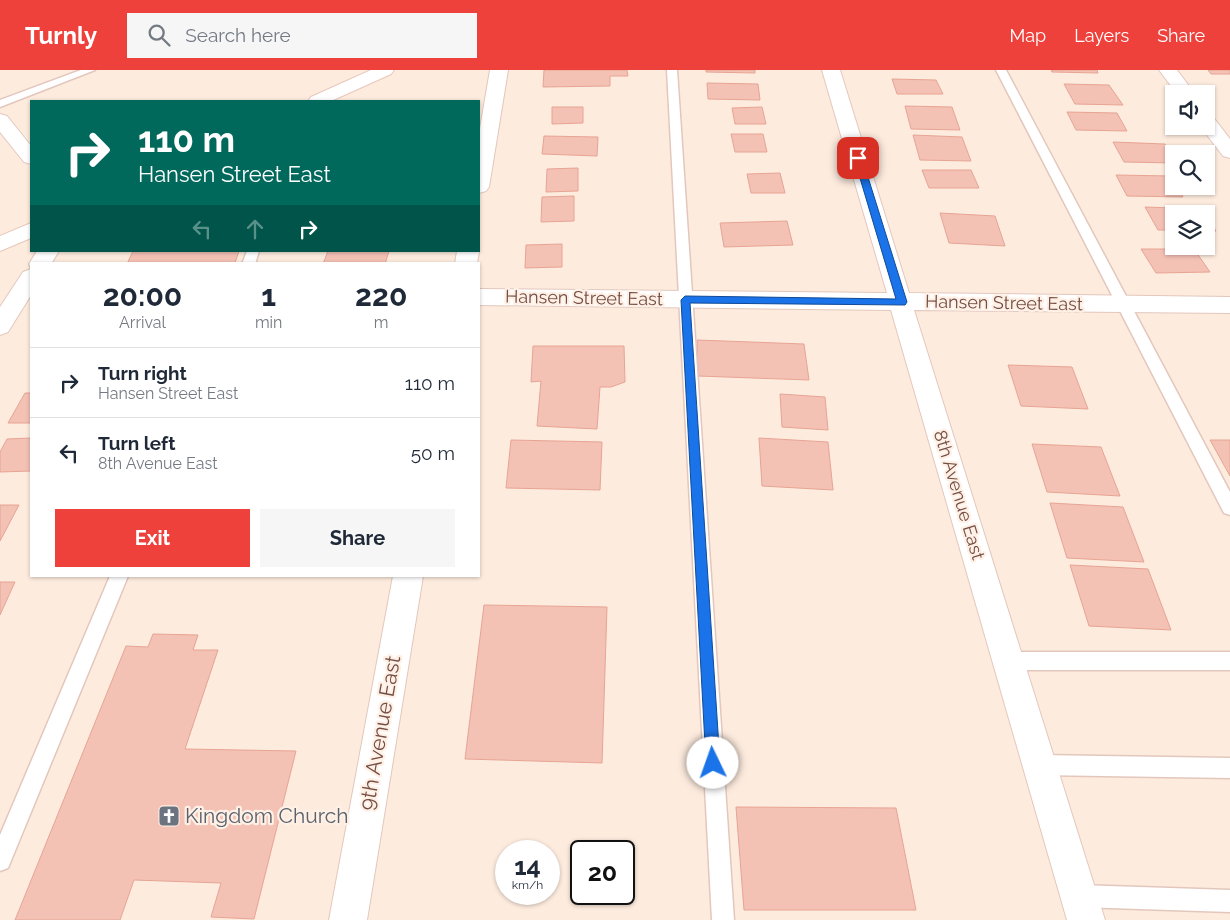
<!DOCTYPE html>
<html lang="en">
<head>
<meta charset="utf-8">
<style>
	body { margin:0; font-family:Raleway,sans-serif; background:#f6f6f7; color:#1f2937; height:100vh; display:flex; flex-direction:column; font-size:19px; white-space:nowrap }
	* { box-sizing:border-box; margin:0 }
	p { font-size:16px; color:#747a83 }
	.icon { flex:none; width:28px; height:28px; fill:none; stroke:currentColor; stroke-width:2; stroke-linecap:round; stroke-linejoin:round }
	.map { position:relative; flex:1; overflow:hidden }
	.details { position:absolute; left:30px; top:192px; width:450px; height:315px; display:flex; flex-direction:column; background:#fff; border-radius:0px; box-shadow:0 1px 4px #0004 }
	.details>* { flex:none }
	.guide { position:absolute; left:30px; top:30px; width:450px; height:152px; border-radius:0px; box-shadow:0 1px 4px #0004; background:#00695c; color:#fff; overflow:hidden }
	.tools { position:absolute; left:1165px; top:15px; display:grid; gap:10px }
	.tools a { display:grid; place-items:center; width:50px; height:50px; border-radius:0px; background:#fff; box-shadow:0 1px 4px #0004; font-size:25px }
	.speed { position:absolute; left:495px; top:770px; display:flex; gap:10px; font-size:25px; font-weight:700; text-align:center }
	.speed>* { display:grid; place-content:center; width:65px; height:65px; border-radius:50%; background:#fff; box-shadow:0 1px 4px #0004; line-height:1 }
	.speed small { font-size:12px; font-weight:400 }
	.speed .limit { border:2px solid #111; border-radius:8px; background:#fff; color:#111 }
	.pin { position:absolute; display:grid; place-items:center; width:42px; height:42px; color:#fff; margin:-21px; border-radius:10px; box-shadow:0 2px 8px #0006 }
	.me { position:absolute; width:55px; margin:-28px; rotate:357deg; stroke-linejoin:round; filter:drop-shadow(0 0 4px #0008) }
	.turn { display:flex; align-items:center; gap:18px; height:105px; padding:0 25px; font-size:22px }
	.turn .icon { width:65px; height:65px; stroke-width:2.5 }
	.turn b { display:block; font-size:35px; line-height:42px }
	.lanes { display:flex; align-items:center; height:48px; padding:0 25px; background:#0003; justify-content:center; gap:25px; direction:ltr }
	.lanes .off { opacity:.35 }
	.eta { display:flex; justify-content:space-evenly; align-items:center; height:85px; text-align:center }
	.eta b { font-size:30px; font-weight:700; line-height:35px }
	.primary-button { display:flex; gap:10px; margin-top:auto; padding:10px 25px }
	.primary-button a { flex:1; height:58px; border-radius:0px; background:#ee413c; color:#fff; font-size:20px; font-weight:700; line-height:58px; text-align:center }
	.primary-button a+a { background:#f6f6f7; color:#1f2937 }
	ul { padding:0; list-style:none }
	li { display:flex; align-items:center; gap:15px; height:70px; padding:0 25px; border-top:1px solid #e0e1e3 }
	li div { flex:1 }
	li b { display:block; font-size:19px }
	li em { font-style:normal }
	header { display:flex; align-items:center; gap:30px; box-sizing:border-box; height:70px; padding:0 25px; background:#ee413c; color:#fff }
	header strong { font-size:24px }
	nav { display:flex; gap:28px; margin-inline-start:auto; font-size:18px }
	.search { width:350px; height:45px; background:#f6f6f7; display:flex; align-items:center; gap:12px; box-sizing:border-box; padding:0 18px; border-radius:0px; color:#747a83; font-size:19px }
	.map>svg:first-child { display:block }
</style>
</head>
<body>
<header>
<strong>Turnly</strong>
<div class="search"><svg class="icon" aria-label="search" viewBox="0 0 24 24"><circle cx="10" cy="10" r="6"/><path d="M15 15l6 6"/></svg>Search here</div>
<nav><a>Map</a><a>Layers</a><a>Share</a></nav>
</header>
<div class="map">
<svg width="1230" height="850" viewBox="0 0 1230 850">
	<rect width="100%" height="100%" fill="#fdebde"/>
	<g fill="#f4c1b5" stroke="#e7a494">
		<path d="M544,0H627L628,6H610V16L543,17Z"/>
		<path d="M706,0H755V3L706,2Z"/>
		<path d="M1051,0H1097L1098,3L1052,2Z"/>
		<path d="M1208,0H1230V4H1211Z"/>
		<path d="M892,9L936,10L943,24H897Z"/>
		<path d="M707,13L758,14L760,30L708,29Z"/>
		<path d="M1064,14L1109,15L1123,35L1075,34Z"/>
		<path d="M905,36L952,37L960,60L911,59Z"/>
		<path d="M552,37H583V53L552,54Z"/>
		<path d="M762,37L766,54H735L732,38Z"/>
		<path d="M1067,42L1117,43L1127,61L1076,60Z"/>
		<path d="M731,64H763L767,82H735Z"/>
		<path d="M913,65L962,67L971,91L920,90Z"/>
		<path d="M544,66L598,67L597,86L542,84Z"/>
		<path d="M1113,72L1165,74L1174,88V93L1124,92Z"/>
		<path d="M578,98V121L546,122L547,99Z"/>
		<path d="M922,100H971L979,118H929Z"/>
		<path d="M780,103L785,123H751L747,104Z"/>
		<path d="M1116,105L1170,106L1174,116H1176L1183,127L1127,126Z"/>
		<path d="M574,126V151L541,152L542,127Z"/>
		<path d="M1145,137L1202,139L1205,144H1174V160H1158Z"/>
		<path d="M940,143L995,146L1005,176L949,173Z"/>
		<path d="M1206,146L1216,161H1206Z"/>
		<path d="M787,151L793,175L724,177L720,153Z"/>
		<path d="M562,174V197L525,198L526,175Z"/>
		<path d="M1141,179H1194L1210,202L1156,203Z"/>
		<path d="M133,181H239L235,193L127,194Z"/>
		<path d="M328,181H389L385,194H323Z"/>
		<path d="M697,270L804,274L809,310L698,306Z"/>
		<path d="M533,276H624L625,312L611,317H600L597,359L537,356L541,311L531,312Z"/>
		<path d="M1008,295L1072,297L1088,339L1021,336Z"/>
		<path d="M25,323H31V353H8Z"/>
		<path d="M780,324L825,327L828,360L782,357Z"/>
		<path d="M31,368V401L0,402V382L7,369Z"/>
		<path d="M759,368L828,372L833,420L762,416Z"/>
		<path d="M511,370L602,372L600,420L506,418Z"/>
		<path d="M1210,370H1230V406Z"/>
		<path d="M1032,374L1101,377L1120,426L1047,422Z"/>
		<path d="M1050,433L1123,437L1144,492L1067,488Z"/>
		<path d="M0,435H19L0,471Z"/>
		<path d="M1070,495L1148,499L1171,560L1089,556Z"/>
		<path d="M0,512H15L0,545Z"/>
		<path d="M484,535L607,537L602,693L465,689Z"/>
		<path d="M153,564L198,565L193,580H218L185,679L296,681L254,849L211,847L221,813L134,810L120,850H15L126,576L148,577Z"/>
		<path d="M736,737L896,738L916,840H744Z"/>
	</g>
	<g fill="none" stroke-linecap="round" stroke-linejoin="round">
		<g stroke="#e3c7bd" stroke-width="3">
			<g id="lane">
				<path d="M81,0H95L0,37V30Z"/>
				<path d="M667,0H677L734,850H712Z"/>
				<path d="M996,0H1006L1230,422V445L1224,443Z"/>
				<path d="M247,181H259L255,194H242Z"/>
				<path d="M110,506H128L8,798L0,801V765Z"/>
				<path d="M1008,582H1230V600H1008L1001,597L999,591L1001,585Z"/>
				<path d="M1039,685L1230,688V708L1039,705L1032,702L1029,695L1032,688Z"/>
				<path d="M1079,815L1230,820V842L1079,837L1071,834L1068,826L1071,818Z"/>
			</g>
		</g>
		<g stroke="#e3c7bd" stroke-width="2">
			<g id="street">
				<path d="M490,0H508L489,117L486,121L479,123V64Z"/>
				<path d="M822,0H840L909,223L1230,227V243L914,240L1105,850H1067L891,240L479,235V219L887,223Z"/>
				<path d="M1159,0H1177L1195,24H1177Z"/>
				<path d="M0,44L7,46L31,76V94L24,92L0,62Z"/>
				<path d="M1206,46L1213,47L1230,69V88L1223,86L1200,56H1206Z"/>
				<path d="M37,181H59L51,194H31V198L29,194Z"/>
				<path d="M457,181H479L477,194H455Z"/>
				<path d="M31,199V225L8,262L0,265V237L23,202Z"/>
				<path d="M393,506H423L367,850H329Z"/>
			</g>
		</g>
		<g stroke="#e9c6ba" stroke-width="2">
			<g id="secondary">
				<path d="M371,0H394L391,4L331,31H308L311,27Z"/>
				<path d="M31,153V168L0,181V166Z"/>
			</g>
		</g>
		<use href="#lane" fill="#fff" fill-rule="evenodd"/>
		<use href="#street" fill="#fff" fill-rule="evenodd"/>
		<use href="#secondary" fill="#fff" fill-rule="evenodd"/>
	</g>
	<path fill="#1a73e8" stroke="#114b97" d="M855,86L862,88L907,232L905,235L690,233L720,693L718,698L713,700L708,698L706,693L681,230L685,226L896,229L854,88Z"/>
	<defs>
		<g id="church-square" transform="scale(1.125)"><rect x="-9" y="-9" width="18" height="18" rx="4" fill="#6b7280" stroke="#fff0e5"/><path d="M-1.2-6h2.4v3.5h3.3v2.4h-3.3V6h-2.4V-.1h-3.3v-2.4h3.3Z" fill="#fff"/></g>
	</defs>
	<g fill-rule="evenodd">
		<use href="#church-square" x="169" y="746"/>
	</g>
	<g text-anchor="middle" stroke-width="4.5" stroke-linejoin="round" paint-order="stroke">
		<g font-size="18" fill="#744d45" stroke="#fff0e5">
			<text transform="translate(584 228) rotate(1)" y="6">Hansen Street East</text>
			<text transform="translate(1004 233) rotate(1)" y="6">Hansen Street East</text>
			<text transform="translate(959 425) rotate(73)" y="6">8th Avenue East</text>
		</g>
		<g font-size="21" fill="#744d45" stroke="#fff0e5">
			<text transform="translate(380 663) rotate(-80)" y="7">9th Avenue East</text>
		</g>
		<g font-size="21" fill="#5b616d" stroke="#fff0e5" text-anchor="start">
			<text x="185" y="753">Kingdom Church</text>
		</g>
	</g>
</svg>
<div class="tools">
<a><svg class="icon" aria-label="sound" viewBox="0 0 24 24"><path d="M4 9h4l5-4v14l-5-4H4zM17 9q2 3 0 6"/></svg></a>
<a><svg class="icon" aria-label="search" viewBox="0 0 24 24"><circle cx="10" cy="10" r="6"/><path d="M15 15l6 6"/></svg></a>
<a><svg class="icon" aria-label="layers" viewBox="0 0 24 24"><path d="M12 4l9 5-9 5-9-5zM3 14l9 5 9-5"/></svg></a>
</div>
<div class="speed"><div>14<small>km/h</small></div><div class="limit">20</div></div>
<div class="pin" style="left:858px;top:88px;background:#d93025"><svg class="icon" aria-label="arrive" viewBox="0 0 24 24"><path d="M6 21V4h12l-3 4 3 4H6"/></svg></div>
<svg class="me" style="left:713px;top:693px" viewBox="-20 -20 40 40"><circle r="19" fill="#fff"/><path d="M0-13L10 11 0 6-10 11z" fill="#1a73e8"/></svg>
<div class="guide">
<div class="turn"><svg class="icon" aria-label="right" viewBox="0 0 24 24"><path d="M7 20v-9h11M14 6l5 5-5 5"/></svg><div><b>110 m</b>Hansen Street East</div></div>
<div class="lanes"><svg class="icon off" aria-label="left" viewBox="0 0 24 24"><path d="M17 20v-9H6M10 6l-5 5 5 5"/></svg><svg class="icon off" aria-label="ahead" viewBox="0 0 24 24"><path d="M12 20V5M6 11l6-6 6 6"/></svg><svg class="icon" aria-label="right" viewBox="0 0 24 24"><path d="M7 20v-9h11M14 6l5 5-5 5"/></svg></div>
</div>
<section class="details">
<div class="eta">
<div><b>20:00</b><p>Arrival</p></div>
<div><b>1</b><p>min</p></div>
<div><b>220</b><p>m</p></div>
</div>
<ul>
<li><svg class="icon" aria-label="right" viewBox="0 0 24 24"><path d="M7 20v-9h11M14 6l5 5-5 5"/></svg><div><b>Turn right</b><p>Hansen Street East</p></div><em>110 m</em></li>
<li><svg class="icon" aria-label="left" viewBox="0 0 24 24"><path d="M17 20v-9H6M10 6l-5 5 5 5"/></svg><div><b>Turn left</b><p>8th Avenue East</p></div><em>50 m</em></li>
</ul>
<div class="primary-button"><a>Exit</a><a>Share</a></div>
</section>
</div>
</body>
</html>
